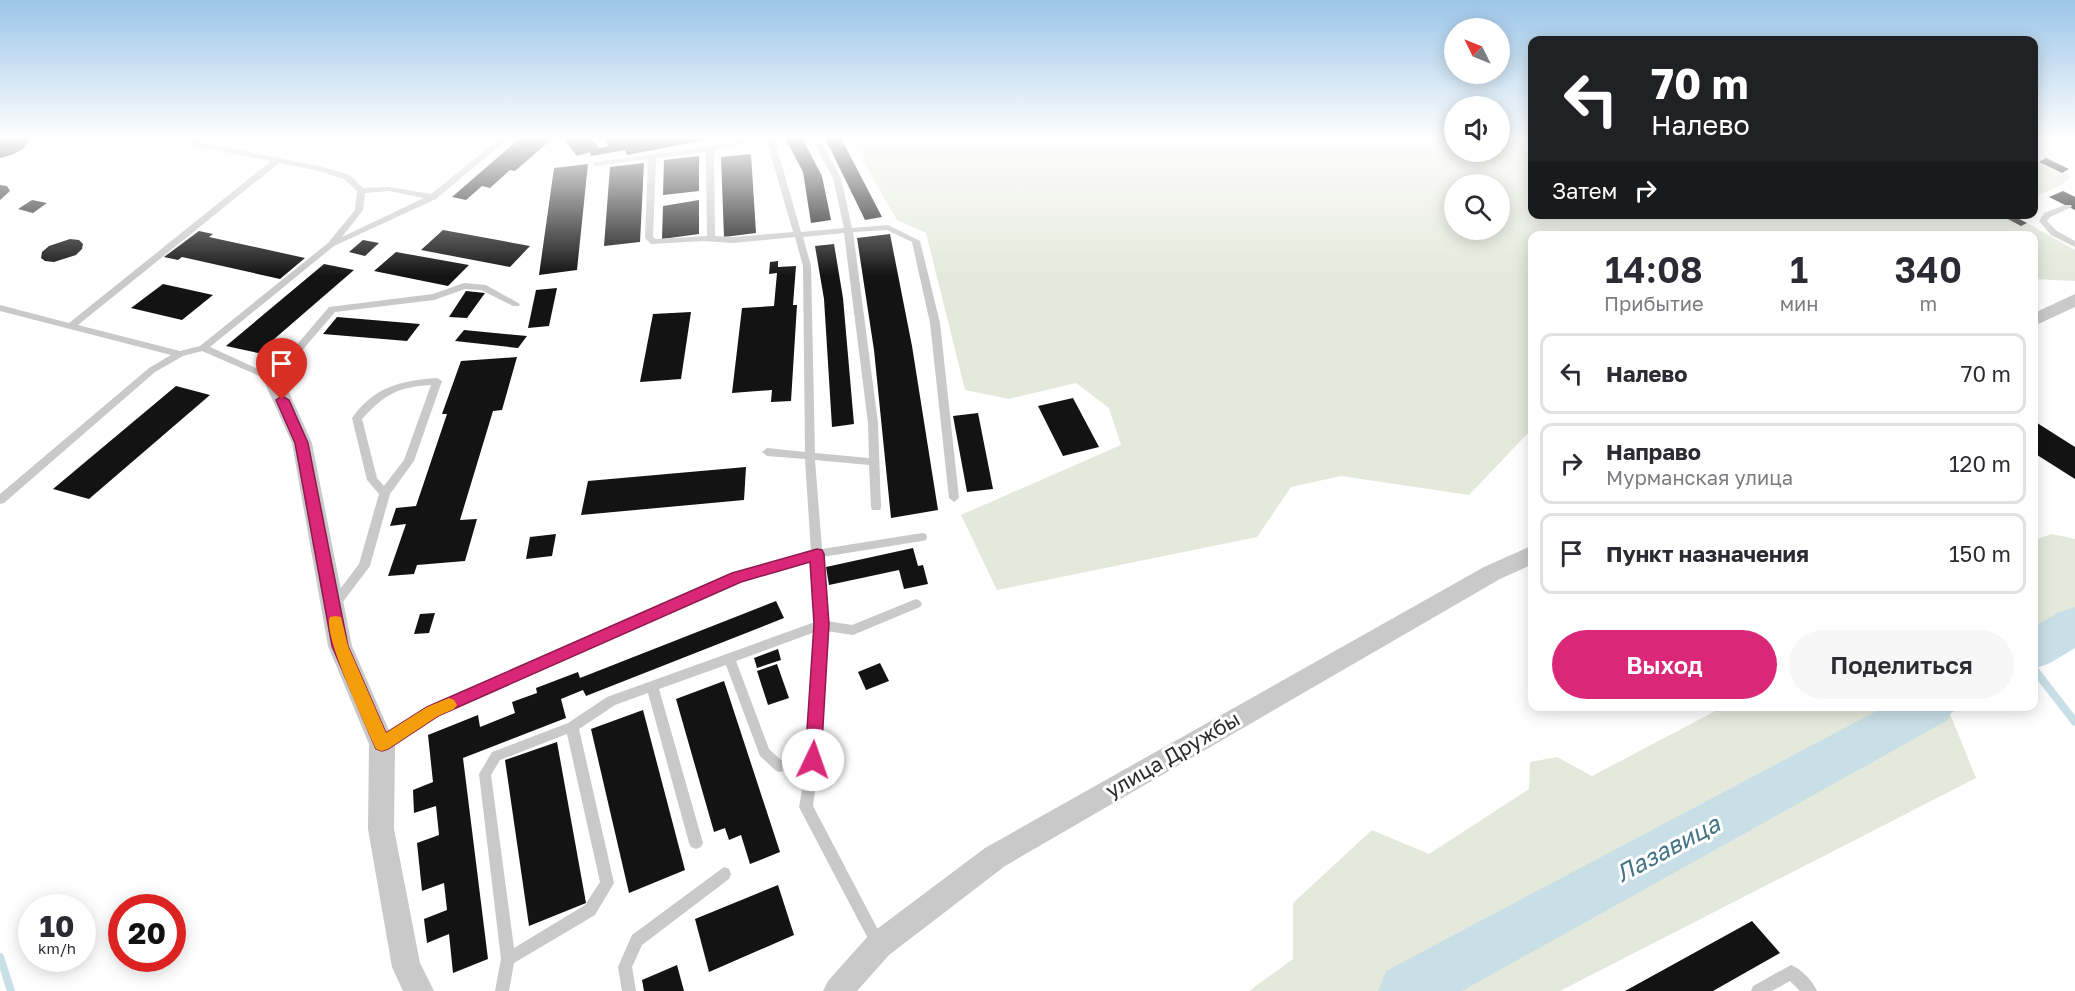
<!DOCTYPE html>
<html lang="ru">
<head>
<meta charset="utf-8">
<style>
	body { margin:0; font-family:"Golos Text",sans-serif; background:#f7f7f7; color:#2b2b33; height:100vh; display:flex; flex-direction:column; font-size:22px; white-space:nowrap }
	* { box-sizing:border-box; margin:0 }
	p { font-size:20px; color:#7c7c81 }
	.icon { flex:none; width:33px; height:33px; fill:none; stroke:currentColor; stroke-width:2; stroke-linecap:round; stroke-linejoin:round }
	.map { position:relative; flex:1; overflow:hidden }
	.details { position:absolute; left:1528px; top:231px; width:510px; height:480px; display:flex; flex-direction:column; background:#fff; border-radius:12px; box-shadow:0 3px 15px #0003 }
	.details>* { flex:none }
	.guide { position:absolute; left:1528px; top:36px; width:510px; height:183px; border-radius:12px; box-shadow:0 3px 15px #0003; background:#202124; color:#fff; overflow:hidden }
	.needle { width:39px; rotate:313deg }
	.fabs { position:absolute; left:1444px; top:18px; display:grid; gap:12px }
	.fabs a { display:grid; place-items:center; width:66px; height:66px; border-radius:50%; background:#fff; box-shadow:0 3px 15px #0003; font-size:30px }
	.speed { position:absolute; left:18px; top:894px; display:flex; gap:12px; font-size:30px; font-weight:700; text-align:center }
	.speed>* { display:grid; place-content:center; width:78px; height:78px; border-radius:50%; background:#fff; box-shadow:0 3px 15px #0003; line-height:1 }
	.speed small { font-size:15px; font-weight:400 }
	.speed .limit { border:9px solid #d22; background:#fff; color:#111 }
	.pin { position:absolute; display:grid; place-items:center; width:51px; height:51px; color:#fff; margin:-62px -26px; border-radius:50% 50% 50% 0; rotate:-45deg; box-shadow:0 0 6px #0007 }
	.pin .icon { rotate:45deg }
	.me { position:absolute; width:66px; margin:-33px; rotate:3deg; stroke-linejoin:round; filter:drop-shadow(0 0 4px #0008) }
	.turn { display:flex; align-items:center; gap:21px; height:126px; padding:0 24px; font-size:27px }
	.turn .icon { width:78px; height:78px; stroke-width:2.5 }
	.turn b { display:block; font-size:42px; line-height:51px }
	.then { display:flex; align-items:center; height:57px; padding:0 24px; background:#0003; gap:12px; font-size:22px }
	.eta { display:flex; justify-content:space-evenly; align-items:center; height:102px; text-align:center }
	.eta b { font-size:36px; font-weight:600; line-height:42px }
	.primary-button { display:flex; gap:12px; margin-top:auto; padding:12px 24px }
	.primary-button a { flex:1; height:69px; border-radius:36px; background:#db2777; color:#fff; font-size:24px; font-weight:600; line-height:69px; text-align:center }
	.primary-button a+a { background:#f7f7f7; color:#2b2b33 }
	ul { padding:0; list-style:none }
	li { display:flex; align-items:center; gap:18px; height:81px; margin:0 12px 9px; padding:0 12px; border:3px solid #e1e1e2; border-radius:12px }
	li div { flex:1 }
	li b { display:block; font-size:22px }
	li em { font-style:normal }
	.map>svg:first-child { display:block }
</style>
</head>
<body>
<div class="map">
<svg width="2075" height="991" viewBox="0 0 2075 991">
	<rect width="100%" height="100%" fill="#fff"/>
	<g fill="#e4e9db" fill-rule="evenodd">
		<path d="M850,138H1455V152H1500V138H1533V214L2010,215L2005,217L2021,226L2027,223L2075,250V281L2034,279V236H1962L1957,232L1941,236H1533V428L1469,495L1341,476L1291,487L1257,537L997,590L961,515L1121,445L1109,408L1076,383L1009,399L965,390L926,233L897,220ZM1455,184H1500V230H1455Z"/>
		<path d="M2034,161L2062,174L2068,172L2070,177L2062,185L2034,197Z"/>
		<path d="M2052,534L2075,539V639L2034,663V540Z"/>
		<path d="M1723,707H1962L1950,714L1976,778L1560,991H1249L1293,959V903L1372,830L1429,854L1529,789L1530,762L1557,757L1592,776Z"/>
	</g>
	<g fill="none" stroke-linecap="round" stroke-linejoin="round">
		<g stroke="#c9dfe7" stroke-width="8">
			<path d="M2034,669L2075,722"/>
			<path d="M0,957L11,991"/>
		</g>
		<g fill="#c9dfe7" fill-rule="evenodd">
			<path d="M2075,607V648L2050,663L2034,669V627L2059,612Z"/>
			<path d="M1886,706H1954L1948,720L1462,991H1378L1386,971Z"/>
		</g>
	</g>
	<g fill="#131313">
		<path d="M0,138H26L28,142L24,148L14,154L0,158Z"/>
		<path d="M520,138H553L515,171L510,170L490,188L482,186L466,200L452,197Z"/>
		<path d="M563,138H591L599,148L608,146L606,139L611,138L711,139L627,155L625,150L591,156L590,152L577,156Z"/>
		<path d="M785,138H802L822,176L831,220L811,223L803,172Z"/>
		<path d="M825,138H841L882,217L865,220Z"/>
		<path d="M751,154L756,233L724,237L721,157Z"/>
		<path d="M699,156V191L663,195L664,160Z"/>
		<path d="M2046,158L2069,169L2062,173L2039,162Z"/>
		<path d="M644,163L640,242L604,246L610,167Z"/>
		<path d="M588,164L577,270L539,275L554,168Z"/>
		<path d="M0,185L7,186L10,191L0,200Z"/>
		<path d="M2063,191L2075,197V210L2049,197Z"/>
		<path d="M32,200L47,203L33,213L18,209Z"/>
		<path d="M699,200V234L662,239L663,206Z"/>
		<path d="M2010,214L2027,223L2021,226L2004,217Z"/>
		<path d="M443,230L530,246L510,267L421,250Z"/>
		<path d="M199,231L213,234L209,237L305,258L280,279L182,257L178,260L164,257Z"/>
		<path d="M890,234L912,346L938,510L891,518L874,350L857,238Z"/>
		<path d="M70,239L79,240L83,244L82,249L76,255L54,262L45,261L41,258L42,252L49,246Z"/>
		<path d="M363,240L379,243L365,256L349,252Z"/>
		<path d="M834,244L843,298L854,424L832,427L824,299L815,246Z"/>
		<path d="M396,252L469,265L448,286L374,271Z"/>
		<path d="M778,261V267L796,266L793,305H797L791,401L771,402L772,390L732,393L742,308L774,306L777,273L769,274L770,262Z"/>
		<path d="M324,264L354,270L258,353L226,346Z"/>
		<path d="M163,284L213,295L182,320L131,308Z"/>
		<path d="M557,288L549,326L528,328L536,290Z"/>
		<path d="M466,291L485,293L467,318L449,317Z"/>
		<path d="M691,312L681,379L640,382L653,314Z"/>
		<path d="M337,317L420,324L407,341L323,334Z"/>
		<path d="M464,330L527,336L518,348L455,341Z"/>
		<path d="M517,357L502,410L493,411L460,520L477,519L465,561L417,565L414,574L388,576L406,524L390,526L396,508L416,506L447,414H442L461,361Z"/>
		<path d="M176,386L210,395L89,499L53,489Z"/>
		<path d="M1073,398L1099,447L1063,456L1038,406Z"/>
		<path d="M978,413L993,489L967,492L953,416Z"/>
		<path d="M2034,421L2075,447V479L2034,453Z"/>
		<path d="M746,467L744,500L581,515L588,481Z"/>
		<path d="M556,534L552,556L526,559L530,537Z"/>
		<path d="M913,548L918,566L923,565L928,584L904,589L899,570L829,585L826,567Z"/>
		<path d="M776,601L784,618L586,696L583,690L561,699L566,718L463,758L488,959L453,973L449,934L427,943L424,919L447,910L444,883L422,891L417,843L439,835L436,806L414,813L413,790L433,782L428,735L478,715L480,727L515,713L512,702L537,693L536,688L578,672L580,678Z"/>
		<path d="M435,613L429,633L414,634L420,614Z"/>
		<path d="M778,649L781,660L757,668L754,658Z"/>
		<path d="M880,663L889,681L866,690L858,672Z"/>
		<path d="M777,664L789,698L768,705L757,671Z"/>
		<path d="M724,681L780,852L750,864L741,835L729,840L725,828L714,832L676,699Z"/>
		<path d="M643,710L685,870L629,893L591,729Z"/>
		<path d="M557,742L586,903L529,926L505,760Z"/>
		<path d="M778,885L794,935L709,972L695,919Z"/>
		<path d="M1752,921L1780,953L1713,991H1625Z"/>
		<path d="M677,965L684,991H644L642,980Z"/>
	</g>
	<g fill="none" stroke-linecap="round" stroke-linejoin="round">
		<g fill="#c9c9c9" fill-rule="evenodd">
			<path d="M177,138H187L199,142L323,167L350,175L363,188L389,187L431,194L501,138H509L436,199L334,246L210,347L271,375L329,307L433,294L464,283L486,285L520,304L519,306H513L481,290L465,289L434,300L335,312L276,381L273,382L202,351L183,356L155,372L4,503L0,504V494L149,368L171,355L0,311V305L69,323L271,161L194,146ZM279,163L319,171L344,179L357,191L355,210L328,243L200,346L180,351L78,325ZM389,191L424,198L342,237L363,210L365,193Z"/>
			<path d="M751,138H764L714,150L715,236L733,237L793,232L766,138H774L801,232L844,228L833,178L811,138H819L841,178L852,228L888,225L920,241L940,323L959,498L954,502L949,498L930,323L912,242L887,230L853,232L878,423L881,507L880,510H872L871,507L869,465L815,460L822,549L922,533L926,534L927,537L926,540L922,541L822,557L827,621L852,625L916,599L920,601L922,604L920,607L853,635L826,631L819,760L813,806L886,945L884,950L879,952L874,950L801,811L799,807L806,767L779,772L775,770L760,756L726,665L659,689L703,843L701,847L696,849L691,847L689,843L648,693L615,705L579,729L614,883L595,915L514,963L509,991H495L501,959L479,774L492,752L568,723L607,697L815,622L811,560L741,581L437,716L386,748L382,750L378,748L376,744L378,740L429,708L734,574L811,552L805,459L767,456L762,452L767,448L805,452L803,266L795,237L733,243L704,241L651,244L645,238L648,159L596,166L592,164L596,162L710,147ZM706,152L707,236L656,239L653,237L656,158ZM844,233L868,423L869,458L815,453L811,266L803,237ZM815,632L807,755L781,760L769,749L736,661ZM567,734L600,882L585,905L514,948L491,775L500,760Z"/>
			<path d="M2065,205H2071L2072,207L2050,217L2047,221L2057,231L2075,241V247L2051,235L2039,221L2044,213Z"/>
			<path d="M437,378L442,381L414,461L390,494L370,566L339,607L335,609L331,607L329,604L331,601L359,564L379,494L367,480L352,418C375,386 400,381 437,378ZM431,385L404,460L384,486L377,478L362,419C385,394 398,387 431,385Z"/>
			<path d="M724,867L729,869L731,874L729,879L642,945L632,967L636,991H622L618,967L632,935Z"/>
			<path d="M1791,965C1801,969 1813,981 1817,991H1800L1790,981L1772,991H1751L1753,986Z"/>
		</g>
		<g fill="#c9c9c9" fill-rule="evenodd">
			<path d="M2075,294V307L2034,326V313Z"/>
			<path d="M273,373L280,374L283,379L312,443L352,646L395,744L394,829L420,963L434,991H403L392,967L368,829L369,744L328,646L292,443L263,379L266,374Z"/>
			<path d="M1533,545V564L1500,579L1005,866L889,955L857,991H823L828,981L869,935L985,848L1484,567Z"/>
		</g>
	</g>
	<linearGradient id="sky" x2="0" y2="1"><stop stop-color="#9bc5e8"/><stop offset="0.5" stop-color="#fff"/><stop offset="1" stop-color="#fff" stop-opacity="0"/></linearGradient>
	<rect width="2075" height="276" fill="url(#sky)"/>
	<path fill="#db2777" stroke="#8e194d" stroke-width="1.5" d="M282,396L289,400L308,443L348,646L386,733L427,707L732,573L817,549L822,550L824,554L829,624L821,760L819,765L813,767L807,765L805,760L814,624L810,562L741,582L438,716L388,749L382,751L376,749L332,646L295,443L276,400Z"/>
	<path fill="#f59e0b" d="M335,616L341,617L348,646L386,733L427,707L449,698L454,700L457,705L454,709L438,716L388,749L382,751L376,749C367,728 322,634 330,617Z"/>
	<g text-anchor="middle" stroke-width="6" stroke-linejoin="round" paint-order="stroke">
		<g font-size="21" fill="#2c2c2c" stroke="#fff">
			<text transform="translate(1173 755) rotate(-30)" y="7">улица Дружбы</text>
		</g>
		<g font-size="24" font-style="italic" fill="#447485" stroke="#fff">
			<text transform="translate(1668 849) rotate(-28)" y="8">Лазавица</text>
		</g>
	</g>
</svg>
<div class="fabs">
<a><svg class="needle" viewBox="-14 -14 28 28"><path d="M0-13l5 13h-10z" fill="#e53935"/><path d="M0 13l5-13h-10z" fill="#7c7c81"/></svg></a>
<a><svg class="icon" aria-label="sound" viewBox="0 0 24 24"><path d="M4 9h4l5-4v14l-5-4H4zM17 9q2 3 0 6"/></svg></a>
<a><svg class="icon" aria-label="search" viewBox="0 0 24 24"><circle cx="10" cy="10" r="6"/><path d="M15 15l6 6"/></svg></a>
</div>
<div class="speed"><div>10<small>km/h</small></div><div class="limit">20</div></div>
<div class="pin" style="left:282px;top:400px;background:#d93025"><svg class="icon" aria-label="arrive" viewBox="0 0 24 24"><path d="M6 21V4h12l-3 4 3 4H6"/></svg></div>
<svg class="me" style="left:813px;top:760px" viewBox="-20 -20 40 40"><circle r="19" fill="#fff"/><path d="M0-13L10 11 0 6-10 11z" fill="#db2777"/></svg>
<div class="guide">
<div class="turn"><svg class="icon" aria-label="left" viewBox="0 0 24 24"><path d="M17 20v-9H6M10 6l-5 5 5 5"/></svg><div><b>70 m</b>Налево</div></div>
<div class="then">Затем<svg class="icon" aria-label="right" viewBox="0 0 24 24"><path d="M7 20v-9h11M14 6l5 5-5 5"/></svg></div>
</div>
<section class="details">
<div class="eta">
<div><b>14:08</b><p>Прибытие</p></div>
<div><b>1</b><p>мин</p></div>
<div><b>340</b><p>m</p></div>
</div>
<ul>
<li><svg class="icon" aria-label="left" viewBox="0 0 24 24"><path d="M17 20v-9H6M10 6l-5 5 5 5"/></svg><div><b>Налево</b></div><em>70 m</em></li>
<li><svg class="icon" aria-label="right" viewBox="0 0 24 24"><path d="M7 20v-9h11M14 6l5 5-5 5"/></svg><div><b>Направо</b><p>Мурманская улица</p></div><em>120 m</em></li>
<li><svg class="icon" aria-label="arrive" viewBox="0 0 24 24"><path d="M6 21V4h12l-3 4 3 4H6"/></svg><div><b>Пункт назначения</b></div><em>150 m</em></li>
</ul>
<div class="primary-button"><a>Выход</a><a>Поделиться</a></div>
</section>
</div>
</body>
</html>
